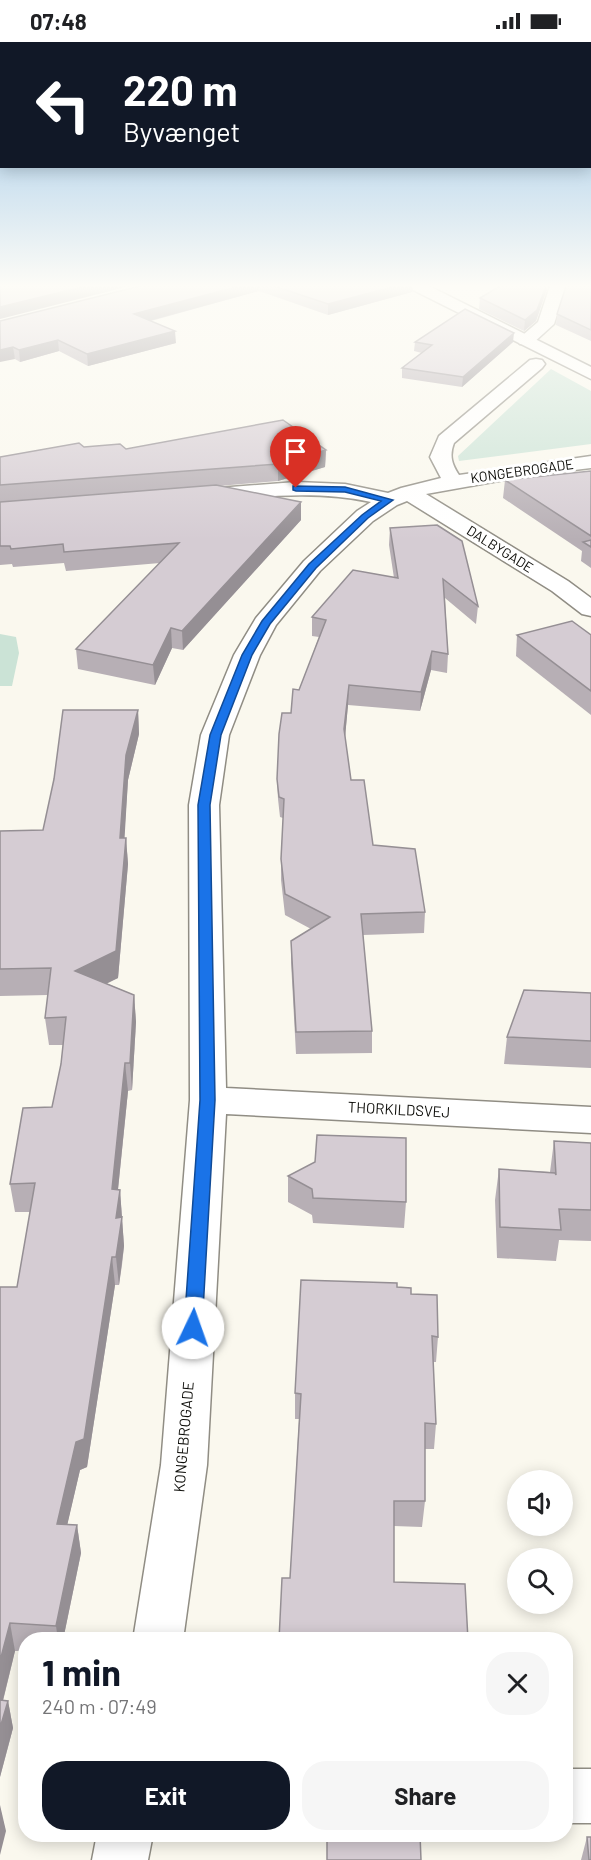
<!DOCTYPE html>
<html lang="en">
<head>
<meta charset="utf-8">
<style>
	body { margin:0; font-family:Barlow,sans-serif; background:#f6f6f6; color:#202124; height:100vh; display:flex; flex-direction:column; font-size:22px; white-space:nowrap }
	* { box-sizing:border-box; margin:0 }
	p { font-size:20px; color:#757577 }
	.icon { flex:none; width:33px; height:33px; fill:none; stroke:currentColor; stroke-width:2; stroke-linecap:round; stroke-linejoin:round }
	.map { position:relative; flex:1; overflow:hidden }
	.side { position:absolute; left:18px; top:1590px; width:555px; height:210px; display:flex; flex-direction:column; background:#fff; border-radius:24px; box-shadow:0 3px 15px #0003 }
	.side>* { flex:none }
	.hud { position:absolute; left:0px; top:0px; width:591px; height:126px; box-shadow:0 3px 15px #0003; background:#111827; color:#fff; overflow:hidden }
	.controls { position:absolute; left:507px; top:1428px; display:grid; gap:12px }
	.controls a { display:grid; place-items:center; width:66px; height:66px; border-radius:50%; background:#fff; box-shadow:0 3px 15px #0003; font-size:30px }
	.pin { position:absolute; display:grid; place-items:center; width:51px; height:51px; color:#fff; margin:-62px -26px; border-radius:50% 50% 50% 0; rotate:-45deg; box-shadow:0 0 6px #0007 }
	.pin .icon { rotate:45deg }
	.me { position:absolute; width:66px; margin:-33px; rotate:3deg; stroke-linejoin:round; filter:drop-shadow(0 0 4px #0008) }
	.turn { display:flex; align-items:center; gap:21px; height:126px; padding:0 24px; font-size:27px }
	.turn .icon { width:78px; height:78px; stroke-width:2.5 }
	.turn b { display:block; font-size:42px; line-height:51px }
	.round { display:grid; place-items:center; flex:none; width:63px; height:63px; border-radius:24px; background:#f6f6f6 }
	.overview { display:flex; align-items:center; justify-content:space-between; height:102px; padding:0 24px }
	h1 { font-size:36px; font-weight:700; line-height:45px; color:#111827 }
	.cta { display:flex; gap:12px; margin-top:auto; padding:12px 24px }
	.cta a { flex:1; height:69px; border-radius:24px; background:#111827; color:#fff; font-size:24px; font-weight:700; line-height:69px; text-align:center }
	.cta a+a { background:#f6f6f6; color:#202124 }
	.status { display:flex; justify-content:space-between; align-items:center; height:42px; padding:0 30px; background:#fff; direction:ltr }
	.status svg { height:16px; fill:currentColor }
	.map>svg:first-child { display:block }
</style>
</head>
<body>
<div class="status"><b>07:48</b><svg viewBox="0 0 49 12"><path d="M0 12V9h3v3zM5 12V6h3v6zM10 12V3h3v9zM15 12V0h3v12zM26 1h20v11H26zM47 4h2v5h-2z"/></svg></div>
<div class="map">
<svg width="591" height="1818" viewBox="0 0 591 1818">
	<rect width="100%" height="100%" fill="#faf8ee"/>
	<g fill="#cbe3d6">
		<path d="M551,327L591,349V402L459,419L458,414Z"/>
		<path d="M0,592L16,595L19,611L12,644H0Z"/>
	</g>
	<g fill="none" stroke-linecap="round" stroke-linejoin="round">
		<g stroke="#908d84" stroke-width="3">
			<g id="minor">
				<path d="M550,244H566L554,282L532,302H520L517,298L538,280Z"/>
				<path d="M536,317L542,318L545,322L542,326L454,401C449,414 452,422 459,433L591,414V426L532,433L426,452L568,539L591,556V574L582,572L552,549L407,459L397,463L373,479L320,529L276,583L260,613L229,693L219,763L226,1046L591,1065V1091L226,1072L207,1423L183,1598H133L161,1423L190,1058L189,763L201,693L234,613L256,576L304,519L357,469L371,460C316,448 261,455 205,459L197,458L194,453L197,448L205,447L296,440L345,442L388,451L401,446L441,436L430,415L439,394L530,318Z"/>
				<rect x="566" y="1727" width="25" height="54"/>
				<path d="M97,1792H153L148,1818H92Z"/>
			</g>
		</g>
		<g stroke="#908d84" stroke-width="3">
			<path id="tertiary" d="M409,244H429L591,325V337L411,247Z"/>
		</g>
		<use href="#minor" fill="#fff" fill-rule="evenodd"/>
		<use href="#tertiary" fill="#fff" fill-rule="evenodd"/>
	</g>
	<g fill="#b7afb5">
		<path d="M140,244H413L412,250L328,273L259,249L151,279L176,301L88,324L59,309L20,320L15,317L0,279Z"/>
		<path d="M500,244H548L536,279L524,289L479,267L480,256Z"/>
		<path d="M591,244V299L556,283L557,272Z"/>
		<path d="M415,300H513L462,345L402,336V326L422,311L414,309Z"/>
		<path d="M84,405L126,407L326,408L325,425L278,439L219,444L301,460V478L183,608L172,606L155,643L78,627L76,607L160,521L66,529L64,521L13,525L12,522L0,523V415Z"/>
		<path d="M591,429V526L581,519L582,509L503,456L505,438Z"/>
		<path d="M390,486L478,564L476,582L445,556L448,612L447,631L431,628L420,669L348,663L345,694L351,738L373,803L425,870L424,891L363,893L372,989V1011L296,1012L291,920V899L311,887L285,873L281,838V817L283,776L280,775L278,757L277,737L291,671L319,595L312,594V575L394,536L389,503Z"/>
		<path d="M517,593H591V673L516,614Z"/>
		<path d="M138,668L139,692L128,738L124,796H126L128,822L118,936L106,941L134,953L136,980L132,1048L128,1049L118,1148H120L124,1204L122,1223L119,1243H115L87,1425L80,1428L67,1483H77L81,1511L63,1598H26V1609H15L3,1659H8L13,1686L0,1735V1245H17L30,1170H15L10,1142L52,1065L61,1022L63,1003H49L45,976L48,953L0,954V789L43,788Z"/>
		<path d="M591,951V1026L504,1022L507,995Z"/>
		<path d="M554,1099L591,1101V1199L559,1198L556,1219L497,1216L495,1158L499,1127L550,1130Z"/>
		<path d="M288,1134L406,1160L404,1186L313,1181L312,1173L288,1160Z"/>
		<path d="M397,1245L411,1252L438,1295L436,1320H433L436,1382L434,1407H425V1459L422,1485L394,1484V1540L290,1536L299,1377H295V1351Z"/>
		<path d="M587,1795L591,1818H581Z"/>
	</g>
	<g fill="#958f94">
		<path d="M86,244H130L0,277V265Z"/>
		<path d="M240,244H259V249L134,283V272Z"/>
		<path d="M396,244H413L412,250L328,273V262Z"/>
		<path d="M546,244H548L536,279L524,289L525,278Z"/>
		<path d="M175,289L176,301L88,324L87,312Z"/>
		<path d="M514,291L513,300L462,345L463,335Z"/>
		<path d="M58,298L59,309L20,320L19,308Z"/>
		<path d="M13,305L15,317L0,320V308Z"/>
		<path d="M326,408L325,425L278,439V422Z"/>
		<path d="M301,460V478L183,608L182,589Z"/>
		<path d="M171,586L172,606L155,643L153,623Z"/>
		<path d="M432,609L431,628L420,669L421,650Z"/>
		<path d="M349,643L348,663L344,707V687Z"/>
		<path d="M138,668L139,692L128,738L123,822L120,796L126,713Z"/>
		<path d="M126,796L128,822L118,936L78,956L75,929Z"/>
		<path d="M134,953L136,980L132,1048L130,1021Z"/>
		<path d="M125,1021L128,1049L115,1176L112,1147Z"/>
		<path d="M120,1148L124,1204L119,1243L116,1215V1176Z"/>
		<path d="M112,1215L115,1243L87,1425L80,1428L61,1510L57,1482Z"/>
		<path d="M77,1483L81,1511L63,1598H58L56,1584Z"/>
		<path d="M10,1581L15,1609L0,1670V1619Z"/>
		<path d="M8,1659L13,1686L0,1735V1686Z"/>
		<path d="M0,1763L6,1789L0,1813Z"/>
	</g>
	<g fill="#d5ccd3" stroke="#958f94" stroke-width="1.5">
		<path d="M0,244H86L0,265Z"/>
		<path d="M140,244H240L134,272L175,289L87,312L58,298L19,308L13,305L0,308V279Z"/>
		<path d="M274,244H396L328,262Z"/>
		<path d="M500,244H546L537,268L525,278L480,256Z"/>
		<path d="M566,244H591V288L557,272Z"/>
		<path d="M465,267L514,291L463,335L402,326L432,303L415,300Z"/>
		<path d="M283,378L326,408L278,422L0,443V415L79,401L84,405L120,402L126,407Z"/>
		<path d="M591,429V494L505,438Z"/>
		<path d="M216,443L301,460L182,589L171,586L153,623L76,607L179,501L64,510L63,502L11,507L10,504H0V460Z"/>
		<path d="M437,483L462,499L478,564L443,537L448,612L432,609L421,650L349,643L344,687L351,738H364L373,803L415,807L425,870L361,872L372,989L296,990L291,899L330,875L285,852L281,817L284,757L279,755L277,737L279,692L282,671H291L293,647L299,648L326,578L312,575L353,528L398,536L390,486Z"/>
		<path d="M591,498V505L583,500Z"/>
		<path d="M572,579L591,593V649L517,593Z"/>
		<path d="M63,668H138L126,713L120,796H126L116,909L75,929L134,953L130,1021H125L112,1147L120,1148L116,1176L122,1175L116,1215H112L84,1397L76,1400L57,1482L77,1483L56,1584L10,1581L0,1619V1245H17L35,1141L10,1142L23,1066L52,1065L61,1022L66,975L45,976L51,926L0,927V789L43,788L54,737Z"/>
		<path d="M524,948L591,951V999L507,995Z"/>
		<path d="M317,1093L406,1096V1160L313,1156L312,1147L288,1134L315,1120Z"/>
		<path d="M554,1099L591,1101V1168L559,1167L561,1188L500,1185L499,1127L555,1131L556,1133Z"/>
		<path d="M301,1238L397,1241V1245L411,1246V1252L437,1253L438,1295L432,1294L436,1382L425,1381V1459H394V1540L465,1542L468,1598H279L282,1536H290L301,1352L295,1351Z"/>
		<path d="M0,1658L8,1659L0,1686Z"/>
		<path d="M327,1792H420L421,1818H327Z"/>
		<path d="M587,1795H591V1818H589Z"/>
	</g>
	<linearGradient id="sky" x2="0" y2="1"><stop stop-color="#91c0e6"/><stop offset="0.49" stop-color="#fdfcf7"/><stop offset="1" stop-color="#fdfcf7" stop-opacity="0"/></linearGradient>
	<rect width="591" height="498" fill="url(#sky)"/>
	<path fill="#1a73e8" stroke="#114b97" stroke-width="1.5" d="M293,444L345,445L393,458L368,476L316,526L270,582L252,613L221,693L210,763L215,1058L202,1286L199,1291L193,1293L187,1291L184,1286L200,1058L198,763L210,693L242,613L262,579L309,522L362,473L381,459L345,450L296,449L293,448Z"/>
	<g text-anchor="middle" stroke-width="6" stroke-linejoin="round" paint-order="stroke">
		<g font-size="14" fill="#0d0d09" stroke="#fff">
			<text transform="translate(522 429) rotate(-8)" y="5">KONGEBROGADE</text>
			<text transform="translate(500 507) rotate(32)" y="5">DALBYGADE</text>
		</g>
		<g font-size="15" fill="#0d0d09" stroke="#fff">
			<text transform="translate(399 1068) rotate(3)" y="5">THORKILDSVEJ</text>
			<text transform="translate(184 1395) rotate(-85)" y="5">KONGEBROGADE</text>
		</g>
	</g>
</svg>
<div class="controls">
<a><svg class="icon" aria-label="sound" viewBox="0 0 24 24"><path d="M4 9h4l5-4v14l-5-4H4zM17 9q2 3 0 6"/></svg></a>
<a><svg class="icon" aria-label="search" viewBox="0 0 24 24"><circle cx="10" cy="10" r="6"/><path d="M15 15l6 6"/></svg></a>
</div>
<div class="pin" style="left:296px;top:446px;background:#d93025"><svg class="icon" aria-label="arrive" viewBox="0 0 24 24"><path d="M6 21V4h12l-3 4 3 4H6"/></svg></div>
<svg class="me" style="left:193px;top:1286px" viewBox="-20 -20 40 40"><circle r="19" fill="#fff"/><path d="M0-13L10 11 0 6-10 11z" fill="#1a73e8"/></svg>
<div class="hud">
<div class="turn"><svg class="icon" aria-label="left" viewBox="0 0 24 24"><path d="M17 20v-9H6M10 6l-5 5 5 5"/></svg><div><b>220 m</b>Byvænget</div></div>
</div>
<section class="side">
<div class="overview"><div><h1>1 min</h1><p>240 m · 07:49</p></div><a class="round"><svg class="icon" aria-label="close" viewBox="0 0 24 24"><path d="M6 6l12 12M18 6L6 18"/></svg></a></div>
<div class="cta"><a>Exit</a><a>Share</a></div>
</section>
</div>
</body>
</html>
